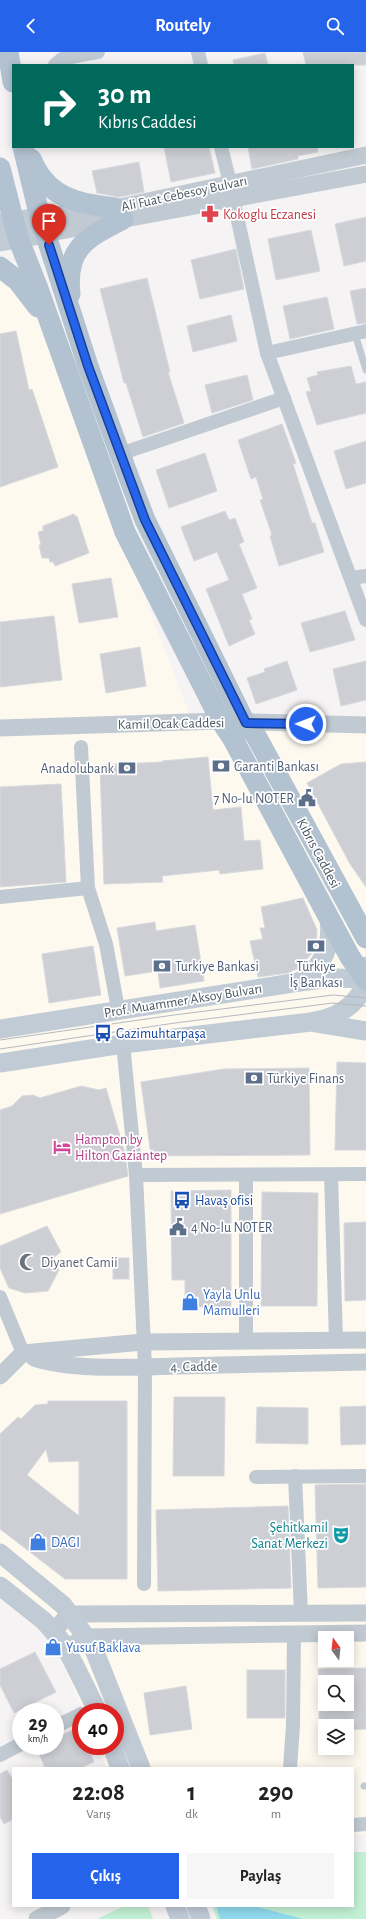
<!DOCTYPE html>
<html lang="tr">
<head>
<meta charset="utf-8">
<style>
	body { margin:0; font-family:"Alegreya Sans",sans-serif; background:#f6f6f6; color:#222; height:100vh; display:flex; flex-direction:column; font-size:15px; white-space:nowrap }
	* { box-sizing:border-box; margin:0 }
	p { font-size:13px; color:#767676 }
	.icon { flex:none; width:22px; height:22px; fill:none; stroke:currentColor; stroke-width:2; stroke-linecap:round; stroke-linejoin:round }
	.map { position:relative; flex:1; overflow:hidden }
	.side { position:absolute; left:12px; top:1715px; width:342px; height:140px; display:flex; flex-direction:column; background:#fff; border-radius:0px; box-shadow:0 2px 10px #0003 }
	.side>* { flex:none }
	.banner { position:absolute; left:12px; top:12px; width:342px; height:84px; border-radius:0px; box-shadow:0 2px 10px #0003; background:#00695c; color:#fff; overflow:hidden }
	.needle { width:26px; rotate:345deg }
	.buttons { position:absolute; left:318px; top:1579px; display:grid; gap:8px }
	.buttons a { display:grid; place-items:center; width:36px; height:36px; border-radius:0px; background:#fff; box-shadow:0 2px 10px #0003; font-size:20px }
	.speed { position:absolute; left:12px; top:1651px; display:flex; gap:8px; font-size:20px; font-weight:700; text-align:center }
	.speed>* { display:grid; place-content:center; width:52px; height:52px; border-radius:50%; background:#fff; box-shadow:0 2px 10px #0003; line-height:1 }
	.speed small { font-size:10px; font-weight:400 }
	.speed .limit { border:6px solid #d22; background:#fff; color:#111 }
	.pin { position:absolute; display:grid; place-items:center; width:34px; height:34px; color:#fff; margin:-41px -17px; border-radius:50% 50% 50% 0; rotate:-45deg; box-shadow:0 0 4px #0007 }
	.pin .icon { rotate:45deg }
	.me { position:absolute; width:44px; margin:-22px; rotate:271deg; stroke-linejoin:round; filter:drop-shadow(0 0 3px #0008) }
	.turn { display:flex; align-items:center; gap:14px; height:84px; padding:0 20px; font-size:18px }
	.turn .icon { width:52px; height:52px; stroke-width:2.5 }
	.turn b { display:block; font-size:28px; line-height:34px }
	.eta { display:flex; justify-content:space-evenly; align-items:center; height:68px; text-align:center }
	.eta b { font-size:24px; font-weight:700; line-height:28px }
	.action { display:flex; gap:8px; margin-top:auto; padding:8px 20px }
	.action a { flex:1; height:46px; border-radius:0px; background:#2563eb; color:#fff; font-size:16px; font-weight:700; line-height:46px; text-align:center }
	.action a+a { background:#f6f6f6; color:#222 }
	header { display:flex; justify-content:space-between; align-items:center; height:52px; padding:0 20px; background:#2563eb; color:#fff; font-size:18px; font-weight:700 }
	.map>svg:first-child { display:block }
</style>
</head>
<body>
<header><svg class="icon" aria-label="back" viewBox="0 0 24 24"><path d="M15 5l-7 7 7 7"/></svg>Routely<svg class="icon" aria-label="search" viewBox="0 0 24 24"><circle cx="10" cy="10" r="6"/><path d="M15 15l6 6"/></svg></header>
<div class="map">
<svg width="366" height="1867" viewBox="0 0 366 1867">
	<rect width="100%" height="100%" fill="#f5f3f3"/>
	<path fill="#fdf9ef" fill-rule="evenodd" d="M16,211L191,666L366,667V1782L353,1783V1716H106L97,1694H115V1660H83L55,1592L0,1547V213ZM325,1586H347V1608H325ZM325,1630H347V1652H325ZM325,1674H347V1696H325Z"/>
	<g fill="#c3f1d5">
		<path d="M353,1800H366V1867H217L212,1854H353Z"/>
		<path d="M124,1854H148L153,1867H97Z"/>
	</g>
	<path fill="#90daee" d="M216,1854H254L303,1867H220Z"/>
	<g fill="#cdcfd5" stroke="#d7d9de" fill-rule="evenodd">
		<path d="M303,0H366V13H306Z"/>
		<path d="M265,1L268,13H234L233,8Z"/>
		<path d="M164,95H209L215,121L171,130Z"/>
		<path d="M248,95H317L318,100L298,104V107L252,117Z"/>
		<path d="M139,110L144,140L119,145L97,141L92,119Z"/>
		<path d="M366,165V209L344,214L335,172Z"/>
		<path d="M311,178L320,219L276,228L268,187Z"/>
		<path d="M236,197L244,237L200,247L191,208Z"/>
		<path d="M147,226L170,320H168L184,371L143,385L126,331H124L100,237Z"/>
		<path d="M366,236V271L357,272L350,239Z"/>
		<path d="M327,245L334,277L290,287L283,254Z"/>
		<path d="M231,263L237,289L193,300L187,274Z"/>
		<path d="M16,279L29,338L32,337L58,415L0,435V282Z"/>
		<path d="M351,314L356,332L366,330V361L317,373L306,340L311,339L307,326L318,323L317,320Z"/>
		<path d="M247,323L253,348L212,361L205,333Z"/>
		<path d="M282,372L296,411L293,412L312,471H315L324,500L279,514L270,484L272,483L260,448L263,447L256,425L251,427L238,388Z"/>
		<path d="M366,389V431L346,437L334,399Z"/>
		<path d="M205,401L217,439L169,456L156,418Z"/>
		<path d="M225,459L229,468L235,466L244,490L239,492L257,536L242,542L252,567L249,568L255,582L229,594L206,537L229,528L217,500L194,509L181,475Z"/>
		<path d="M74,462L75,464H77L89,501L55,514L53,510H50L49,506H42L39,493H41L38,480L43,479V474Z"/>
		<path d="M111,526L118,565L79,571L72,532Z"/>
		<path d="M345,559L355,588L310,600L301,571Z"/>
		<path d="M54,564L62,628L0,635V570Z"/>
		<path d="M140,595L146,634L106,641L100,602Z"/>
		<path d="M287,609L297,638L256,652L247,626L265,620L264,617Z"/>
		<path d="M366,609V648L341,654L333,617Z"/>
		<path d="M208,705L213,758L241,755L244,789L260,788L263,817L220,822L219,818L162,824L163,830L104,832L100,713L162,710V709Z"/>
		<path d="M366,710V835L350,812L307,731L341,712Z"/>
		<path d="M61,732L66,830L0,835V735Z"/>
		<path d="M303,846L317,878L316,893L314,899L299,916L288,921L258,925L250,889L263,887L260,876H265L261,855Z"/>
		<path d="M155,870L156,879L195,873L204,929L160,936L158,919L125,924L117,876Z"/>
		<path d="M93,894L101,943L49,951L42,902Z"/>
		<path d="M337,1010L366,1011V1098H335Z"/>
		<path d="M309,1016L310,1103L151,1104L141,1030L224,1017Z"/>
		<path d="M81,1034L99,1038L106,1036L125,1101L128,1124L0,1162V1058L12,1054L22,1044L33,1043L40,1046Z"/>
		<path d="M231,1138V1255H185V1228H172L171,1139Z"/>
		<path d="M262,1140L318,1141L317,1254H261Z"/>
		<path d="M366,1170V1248L345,1249L344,1171Z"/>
		<path d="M47,1174L61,1200L54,1205L59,1218L48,1239L25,1241L9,1236L0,1216V1194Z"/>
		<rect x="113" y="1206" width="16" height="21"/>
		<path d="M174,1345H225L224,1424H173Z"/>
		<path d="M48,1349H127V1527H65L0,1477V1382L18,1365L21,1367L35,1353L48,1352ZM46,1397L49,1410L79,1409V1464L27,1423Z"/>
		<path d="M366,1354V1392L341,1393L340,1355Z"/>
		<path d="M257,1355L308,1356V1392L256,1391Z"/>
		<path d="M366,1432V1535L318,1536L315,1433Z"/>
		<path d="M288,1454L291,1536L158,1539L156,1458Z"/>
		<path d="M35,1600L56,1640L14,1661L0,1633V1617Z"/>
		<path d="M366,1616V1677L347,1678V1674H319V1652H347V1630H319L318,1617Z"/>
		<rect x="247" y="1618" width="38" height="48"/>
		<path d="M186,1634L192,1677L150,1683L144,1641Z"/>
		<path d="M81,1674V1694H87L94,1710L80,1716H45L36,1694H55V1686Z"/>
		<path d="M7,1718L13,1728V1767L4,1772L0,1765V1722Z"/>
	</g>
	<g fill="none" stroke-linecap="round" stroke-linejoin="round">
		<g stroke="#c1cad2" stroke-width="7">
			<path d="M355,282L366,318"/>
			<path d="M364,1734H366"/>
		</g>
		<g stroke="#c1cad2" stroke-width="14">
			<path d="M198,0L201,13"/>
			<path d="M55,13L62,7L98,0"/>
			<path d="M221,95L230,131"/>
			<path d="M233,146L267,301L366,568"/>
			<path d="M267,301L366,279"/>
			<path d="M120,402L284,346"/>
			<path d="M351,526L366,524"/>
			<path d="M81,695L88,836L106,892L118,957"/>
			<path d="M0,845L88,836"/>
			<path d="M123,992L136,1123L145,1315L144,1532"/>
			<path d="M136,1123L366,1122"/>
			<path d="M331,1123L336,1288"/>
			<path d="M0,1245L23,1301"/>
			<path d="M246,1289V1123"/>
			<path d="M295,1424L301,1561"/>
			<path d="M256,1425L366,1424"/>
			<path d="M55,1675L81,1662"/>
			<path d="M0,1703L21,1692"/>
			<path d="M290,1716L293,1673L294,1581"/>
			<path d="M353,1773L366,1772"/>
		</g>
		<g stroke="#c1cad2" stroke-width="17">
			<path d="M40,165L115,156L366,103"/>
			<path d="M45,182L366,122"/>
			<path d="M0,676L221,669L366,673"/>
			<path d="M34,1306C71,1319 137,1315 177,1314C240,1313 303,1311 366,1310"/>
			<path d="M0,1324L23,1301L143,1290L366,1288"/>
			<path d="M53,1580L69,1562L366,1561"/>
			<path d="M66,1596L86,1585L366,1581"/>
			<path d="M37,1867L62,1854"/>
		</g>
		<g stroke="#c1cbd6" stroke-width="19">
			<path d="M0,171L40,165"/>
			<path d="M0,190L45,182"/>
			<path d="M299,930C322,915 333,894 329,867"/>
			<path d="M315,969C334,966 355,955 363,936C366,930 365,921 366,914"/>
			<path d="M0,977L299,930L333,926L366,927"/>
			<path d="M0,1011L123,992L311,970L366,979"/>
			<path d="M0,1501L63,1553L93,1595L141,1716"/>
			<path d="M0,1534L44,1569L64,1592L98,1660"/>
			<path d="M112,1694L120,1716"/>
			<path d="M175,1854L180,1867"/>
			<path d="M196,1854L201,1867"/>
		</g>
		<g stroke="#b3c2d1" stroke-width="21">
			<path d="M8,0L13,30"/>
			<path d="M23,95L40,165L88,314L120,402L145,468L245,671L256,684L366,886"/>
			<path d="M31,107C34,113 37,120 42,126C59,149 88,153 115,156"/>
			<path d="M0,116L18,186L37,234L125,480L221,669L233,687L350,905L366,928"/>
			<path d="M0,215L18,229L38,255"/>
			<path d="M70,242C65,195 87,186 123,167"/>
		</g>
		<g stroke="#b5b8bd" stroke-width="1">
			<path d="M0,988L174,963L333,943L366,946"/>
			<path d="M0,997L175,971L333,951L366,954"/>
		</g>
	</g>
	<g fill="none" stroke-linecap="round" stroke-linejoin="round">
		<g stroke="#184099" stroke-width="10">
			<path id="route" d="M49,193L88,314L145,468L246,671L306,672"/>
		</g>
		<use href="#route" stroke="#2563eb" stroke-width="7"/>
	</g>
	<defs>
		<g id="pharmacy-bare" transform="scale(1.38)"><path d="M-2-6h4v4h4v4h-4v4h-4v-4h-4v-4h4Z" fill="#e0444e" stroke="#fff" stroke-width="2.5" paint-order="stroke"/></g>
		<g id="bank-bare" transform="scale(1.38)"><path d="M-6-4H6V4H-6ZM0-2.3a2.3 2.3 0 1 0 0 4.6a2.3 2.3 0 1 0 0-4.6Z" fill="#5c6f8a" stroke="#fff" stroke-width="2.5" paint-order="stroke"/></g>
		<g id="civic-bare" transform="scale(1.38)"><path d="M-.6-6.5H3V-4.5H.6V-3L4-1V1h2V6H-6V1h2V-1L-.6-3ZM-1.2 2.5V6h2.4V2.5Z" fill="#5c6f8a" stroke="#fff" stroke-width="2.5" paint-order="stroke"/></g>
		<g id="bus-bare" transform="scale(1.38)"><path d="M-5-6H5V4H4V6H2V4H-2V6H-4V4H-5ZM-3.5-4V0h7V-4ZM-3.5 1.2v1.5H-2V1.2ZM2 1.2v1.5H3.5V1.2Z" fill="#1a4fb4" stroke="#fff" stroke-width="2.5" paint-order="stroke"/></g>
		<g id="hotel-bare" transform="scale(1.38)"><path d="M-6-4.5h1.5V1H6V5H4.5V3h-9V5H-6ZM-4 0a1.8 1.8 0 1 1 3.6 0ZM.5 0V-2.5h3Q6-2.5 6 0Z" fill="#d1479c" stroke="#fff" stroke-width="2.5" paint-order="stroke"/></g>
		<g id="mosque-bare" transform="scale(1.38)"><path d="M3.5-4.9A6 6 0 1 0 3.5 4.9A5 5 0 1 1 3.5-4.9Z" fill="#6b7280" stroke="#fff" stroke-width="2.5" paint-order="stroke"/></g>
		<g id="shop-bare" transform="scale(1.38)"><path d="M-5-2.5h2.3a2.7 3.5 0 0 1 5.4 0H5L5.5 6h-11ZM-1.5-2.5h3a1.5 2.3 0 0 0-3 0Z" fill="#3f7fe0" stroke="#fff" stroke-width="2.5" paint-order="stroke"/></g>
		<g id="theatre-bare" transform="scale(1.38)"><path d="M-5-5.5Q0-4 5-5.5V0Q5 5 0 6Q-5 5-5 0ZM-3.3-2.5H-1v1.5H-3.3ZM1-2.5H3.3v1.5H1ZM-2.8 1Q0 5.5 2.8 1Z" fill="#0f9aa8" stroke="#fff" stroke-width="2.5" paint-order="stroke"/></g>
	</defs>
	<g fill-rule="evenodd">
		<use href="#pharmacy-bare" x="210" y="162"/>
		<use href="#bank-bare" x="221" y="714"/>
		<use href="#bank-bare" x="127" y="716"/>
		<use href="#civic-bare" x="307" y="746"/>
		<use href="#bank-bare" x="316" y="894"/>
		<use href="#bank-bare" x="162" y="914"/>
		<use href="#bus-bare" x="103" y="981"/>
		<use href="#bank-bare" x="254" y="1026"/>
		<use href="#hotel-bare" x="62" y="1095"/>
		<use href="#bus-bare" x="182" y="1148"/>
		<use href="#civic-bare" x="178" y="1175"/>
		<use href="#mosque-bare" x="28" y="1210"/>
		<use href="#shop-bare" x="190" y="1250"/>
		<use href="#theatre-bare" x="341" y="1483"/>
		<use href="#shop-bare" x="38" y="1490"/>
		<use href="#shop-bare" x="53" y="1595"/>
	</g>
	<g text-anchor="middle" stroke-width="3.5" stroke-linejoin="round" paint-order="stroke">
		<g font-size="14" fill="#4a5661" stroke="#fff">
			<text transform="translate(184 141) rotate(-12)" y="5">Ali Fuat Cebesoy Bulvarı</text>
			<text transform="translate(171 671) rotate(-1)" y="5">Kamil Ocak Caddesi</text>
			<text transform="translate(319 801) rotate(62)" y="5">Kıbrıs Caddesi</text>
			<text transform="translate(183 948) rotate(-9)" y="5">Prof. Muammer Aksoy Bulvarı</text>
			<text transform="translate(194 1314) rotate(-1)" y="5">4. Cadde</text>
		</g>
		<g font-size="14" fill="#be3a42" stroke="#fff" text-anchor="start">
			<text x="223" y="167">Kokoglu Eczanesi</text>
		</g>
		<g font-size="14" fill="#4e5e75" stroke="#fff" text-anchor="start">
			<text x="234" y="719">Garanti Bankası</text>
			<text x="114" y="721" text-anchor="end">Anadolubank</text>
			<text x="294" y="751" text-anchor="end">7 No-lu NOTER</text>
			<text x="175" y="919">Turkiye Bankasi</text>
			<text x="316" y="919" text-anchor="middle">Türkiye<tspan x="316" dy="16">İş Bankası</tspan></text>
			<text x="267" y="1031">Türkiye Finans</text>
			<text x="191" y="1180">4 No-lu NOTER</text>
		</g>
		<g font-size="14" fill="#164399" stroke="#fff" text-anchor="start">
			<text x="116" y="986">Gazimuhtarpaşa</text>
			<text x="195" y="1153">Havaş ofisi</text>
		</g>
		<g font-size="14" fill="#b23c85" stroke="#fff" text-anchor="start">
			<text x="75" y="1092">Hampton by<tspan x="75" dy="16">Hilton Gaziantep</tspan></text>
		</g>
		<g font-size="14" fill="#5b616d" stroke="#fff" text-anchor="start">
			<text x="41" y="1215">Diyanet Camii</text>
		</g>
		<g font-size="14" fill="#366cbe" stroke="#fff" text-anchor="start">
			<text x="203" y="1247">Yayla Unlu<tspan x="203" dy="16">Mamulleri</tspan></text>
			<text x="51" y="1495">DAGI</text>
			<text x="66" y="1600">Yusuf Baklava</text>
		</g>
		<g font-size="14" fill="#0d838f" stroke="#fff" text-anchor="end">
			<text x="328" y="1480">Şehitkamil<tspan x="328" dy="16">Sanat Merkezi</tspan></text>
		</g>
	</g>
</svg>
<div class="buttons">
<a><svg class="needle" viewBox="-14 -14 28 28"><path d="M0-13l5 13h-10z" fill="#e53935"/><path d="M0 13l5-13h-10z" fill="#767676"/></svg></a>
<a><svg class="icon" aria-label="search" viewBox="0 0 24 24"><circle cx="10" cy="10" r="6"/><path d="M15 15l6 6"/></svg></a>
<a><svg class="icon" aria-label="layers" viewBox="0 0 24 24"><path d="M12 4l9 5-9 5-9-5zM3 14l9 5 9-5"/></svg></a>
</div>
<div class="speed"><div>29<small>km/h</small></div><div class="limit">40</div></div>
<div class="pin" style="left:49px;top:193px;background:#d93025"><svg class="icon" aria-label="arrive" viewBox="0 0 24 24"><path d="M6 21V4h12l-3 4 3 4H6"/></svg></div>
<svg class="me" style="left:306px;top:672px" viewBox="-20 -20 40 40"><circle r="17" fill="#2563eb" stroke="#fff" stroke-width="3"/><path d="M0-11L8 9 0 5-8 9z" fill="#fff"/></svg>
<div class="banner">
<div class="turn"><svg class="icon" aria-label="right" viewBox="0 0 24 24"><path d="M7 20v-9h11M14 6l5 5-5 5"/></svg><div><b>30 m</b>Kıbrıs Caddesi</div></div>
</div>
<section class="side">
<div class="eta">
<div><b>22:08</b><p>Varış</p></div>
<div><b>1</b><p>dk</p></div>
<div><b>290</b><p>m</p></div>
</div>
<div class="action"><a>Çıkış</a><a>Paylaş</a></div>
</section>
</div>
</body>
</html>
